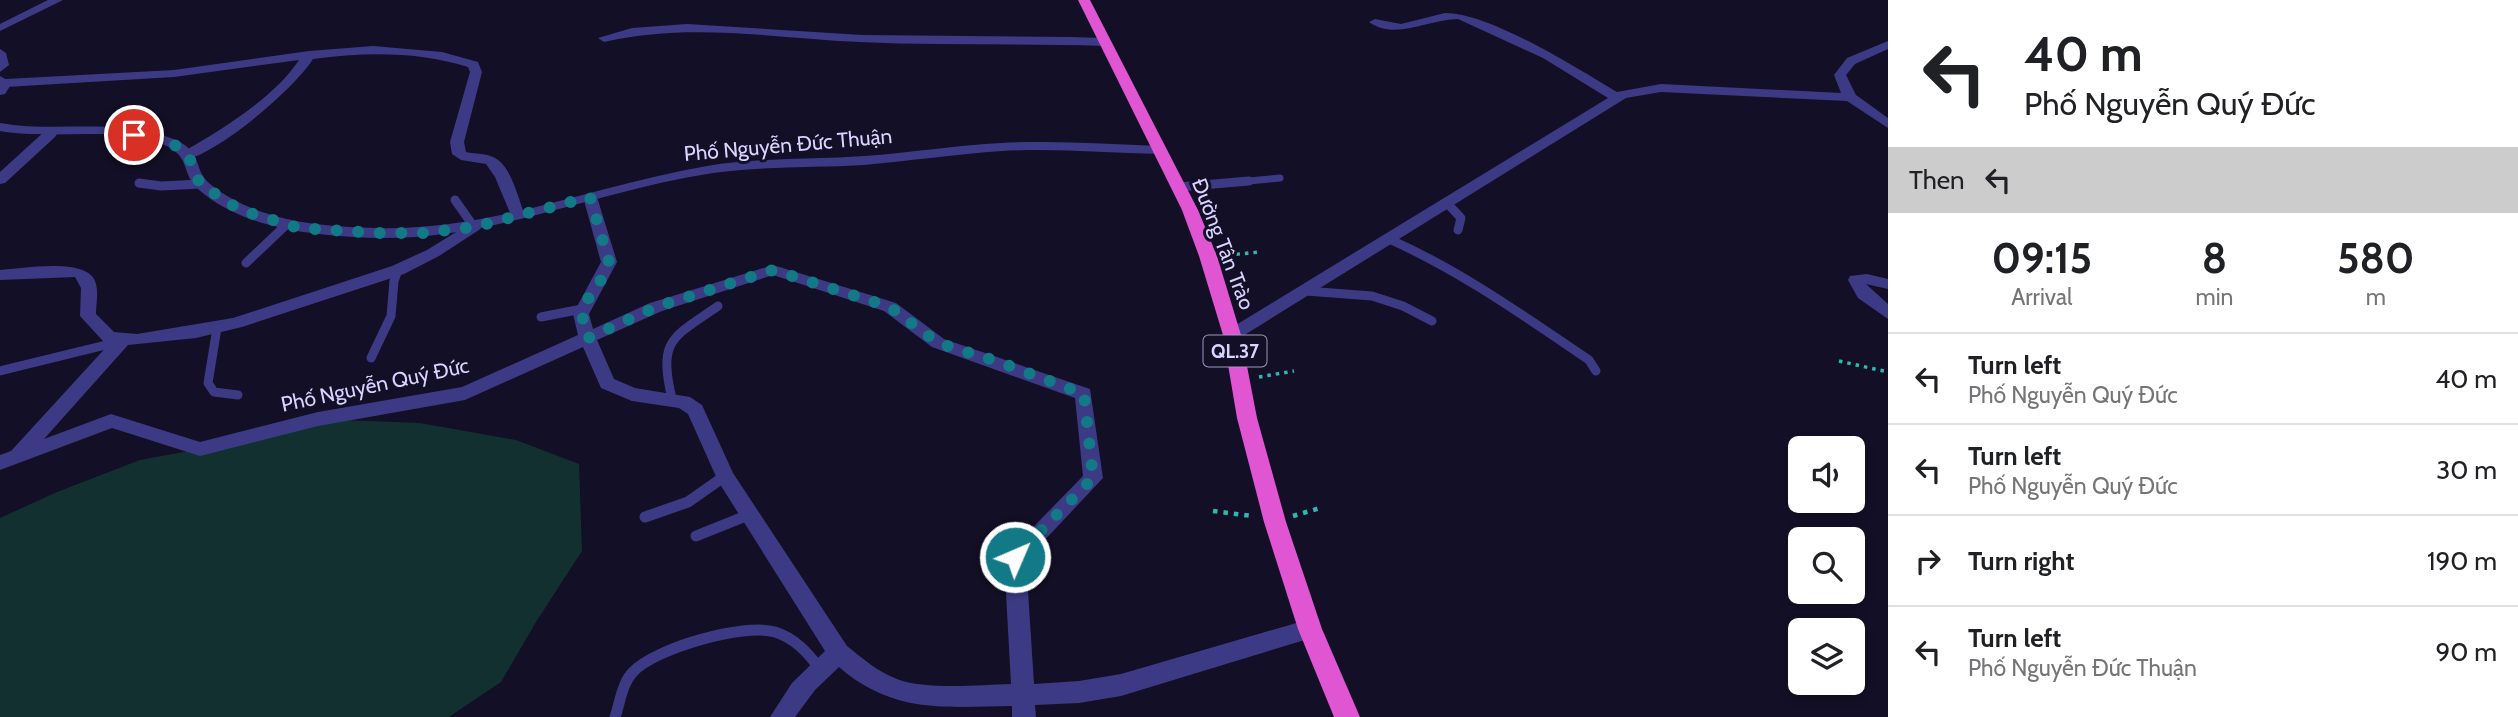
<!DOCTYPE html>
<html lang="en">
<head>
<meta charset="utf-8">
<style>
	body { margin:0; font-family:Cabin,sans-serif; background:#f6f6f6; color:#202124; height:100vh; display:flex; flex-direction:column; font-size:26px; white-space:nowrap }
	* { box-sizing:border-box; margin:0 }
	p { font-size:23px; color:#757577 }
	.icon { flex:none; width:38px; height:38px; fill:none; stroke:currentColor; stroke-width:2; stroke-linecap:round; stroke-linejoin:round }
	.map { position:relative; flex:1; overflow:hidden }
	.details { display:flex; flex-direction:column; background:#fff; width:630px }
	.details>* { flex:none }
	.hud { background:#fff; color:#202124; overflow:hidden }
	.controls { position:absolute; left:1788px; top:436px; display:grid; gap:14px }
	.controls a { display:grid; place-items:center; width:77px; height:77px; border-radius:10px; background:#fff; box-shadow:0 4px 10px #0003; font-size:35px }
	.pin { position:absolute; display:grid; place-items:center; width:60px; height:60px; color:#fff; margin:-30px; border:4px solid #fff; border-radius:50%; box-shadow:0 2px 7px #0007 }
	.me { position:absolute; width:77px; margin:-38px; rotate:45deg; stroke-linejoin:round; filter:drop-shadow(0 0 5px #0008) }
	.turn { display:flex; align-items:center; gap:24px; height:147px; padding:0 21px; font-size:32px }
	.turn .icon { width:91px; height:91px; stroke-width:2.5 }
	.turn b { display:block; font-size:49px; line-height:60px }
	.then { display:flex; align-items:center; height:66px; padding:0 21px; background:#0003; gap:14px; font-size:26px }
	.eta { display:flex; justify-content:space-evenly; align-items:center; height:119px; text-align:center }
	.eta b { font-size:42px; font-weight:700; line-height:49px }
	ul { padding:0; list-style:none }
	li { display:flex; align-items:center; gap:21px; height:91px; padding:0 21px; border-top:2px solid #e0e0e0 }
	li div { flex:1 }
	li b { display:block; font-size:26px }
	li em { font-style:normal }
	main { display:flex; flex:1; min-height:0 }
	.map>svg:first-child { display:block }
</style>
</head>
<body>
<main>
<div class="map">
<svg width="1888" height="717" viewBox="0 0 1888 717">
	<rect width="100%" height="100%" fill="#130f26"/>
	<path fill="#12302f" d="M318,419L420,423L516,440L579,464L582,551L536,622L501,682L449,717H0V518L57,492L140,460L200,449Z"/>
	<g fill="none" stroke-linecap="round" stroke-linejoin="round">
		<g stroke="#2fb8b0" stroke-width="3.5" stroke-dasharray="3.5 5" stroke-linecap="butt">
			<path d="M1228,255L1260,252"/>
			<path d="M1839,361L1888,372"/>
			<path d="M1259,377L1294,371"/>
		</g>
		<g stroke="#2fb8b0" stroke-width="4.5" stroke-dasharray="4.5 6" stroke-linecap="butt">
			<path d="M1213,511L1252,516"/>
			<path d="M1293,516L1320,508"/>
		</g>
		<path stroke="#3d3a85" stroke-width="7" d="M1229,183L1280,178"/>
		<g stroke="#3d3a85" stroke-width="9">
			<path d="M139,183L161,186L200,184"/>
			<path d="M1179,187L1249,181"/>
			<path d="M455,200L474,227"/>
			<path d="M1447,203L1461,218L1458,230"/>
			<path d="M1389,239C1461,271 1524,316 1589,360L1596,371"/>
			<path d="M246,263L286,225"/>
			<path d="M1306,291L1372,296L1403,306L1432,321"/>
			<path d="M541,317L582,309"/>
			<path d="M217,328L208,383L214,392L238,395"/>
			<path d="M371,358L391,316L394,281L398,270"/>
			<path d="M0,371L118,342"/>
			<path d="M672,399C658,339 672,338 718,306"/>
		</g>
		<g stroke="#3d3a85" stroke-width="11">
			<path d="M645,517L688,502L725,476"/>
			<path d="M696,536L751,514"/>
			<path d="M615,717C620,703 622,683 633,672C655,648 744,623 775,632C795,638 808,653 820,669"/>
		</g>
		<g fill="#3d3a85" fill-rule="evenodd">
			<path d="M48,0H63L0,31V24Z"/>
			<path d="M1445,13C1490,13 1577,68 1617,92L1661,84L1841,93L1834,75L1847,58L1888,41V49L1855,64L1846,75L1856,95L1888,118V128L1847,101L1661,92L1626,98L1238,339H1226L1223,335L1226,331L1608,98L1543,58L1458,19C1429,19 1395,41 1369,22L1375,19L1401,24Z"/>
			<path d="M687,24L862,35L1070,37L1105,38L1111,42L1105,46C1023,43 941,46 859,42C773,38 689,22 604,42L598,38L632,28Z"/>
			<path d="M373,46L442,52L478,62L482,72L464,142L466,152C474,154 484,153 493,157C511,164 518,199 525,215L523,218H513L511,215L495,177L486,164L461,160L452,154L450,142L470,72L468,67C417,51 366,52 313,59C294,89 222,150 188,159L183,158V152C221,130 275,97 299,60L174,77L6,87L0,83L6,79L174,70L309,51Z"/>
			<path d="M0,49L6,53L9,65L0,72Z"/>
			<path d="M50,130L57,134L55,137L5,183L0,184V172L45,131Z"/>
			<path d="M590,193L597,197L617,262L589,314L593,329L650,303L773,265L896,303L944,339L1090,389L1103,478L1026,560L1034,684L1079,681L1121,674L1310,619L1318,622L1321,629L1318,636L1121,696L1079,703L1035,705L1036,717H1012V706C945,707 893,714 839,667L815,690L795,717H770L792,683L825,651L718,481L688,414L679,408L632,401L601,388L583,347L465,400L318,426L200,456L112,428L0,470V455L11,451L110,343L103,341L80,316L81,288L75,277L0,280V270C22,269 85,257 95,281C99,291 96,304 96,314L114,332L137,334L233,318L392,266L427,250L469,224H479L482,227L479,230L439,256L404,274L242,327L196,338L128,345L44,439L111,414L200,442L318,412L462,387L578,335L573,314L601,262L583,197ZM773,275L884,311L932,347L1075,398L1083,476L1004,557L1011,684C979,685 925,690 897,679C878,672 862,658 847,646L733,473L702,405L690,397L635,388L614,379L597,340L662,311Z"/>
			<path d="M1867,274L1888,279V289L1866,284L1888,304V319L1858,298L1848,280L1850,276Z"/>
		</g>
		<g fill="#3d3a85" fill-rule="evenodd">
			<path d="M0,76L12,83L5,94L0,95Z"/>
			<path d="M0,123C55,133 115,118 168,137C206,150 191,168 210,184C256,221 320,227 376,228C490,231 596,185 707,166C759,157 812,160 864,156C910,153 956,145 1002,143C1054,140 1107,144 1159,146L1166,150L1159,154C1107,153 1054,148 1002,151C956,154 910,161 864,165C814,168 763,166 713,173C599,190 493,240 376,238C318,236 244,230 198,189C180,172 192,156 162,144C117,126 50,140 0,131Z"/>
		</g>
		<path fill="#e055d1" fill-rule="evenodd" d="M1078,0H1090L1198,210L1217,256L1241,335L1257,418L1286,522L1322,629L1360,717H1334L1298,629L1264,522L1237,418L1223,335L1199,256L1182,210Z"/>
	</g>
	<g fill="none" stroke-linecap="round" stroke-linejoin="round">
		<path stroke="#127987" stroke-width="12" stroke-dasharray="0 21.6" d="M134,135L151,136L179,147L188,155L200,184L240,210L299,228L378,233H424L474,227L590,197L609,262C599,296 571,299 588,338L656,307L773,270L890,307L938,343L999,362L1084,394L1093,478L1015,557"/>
	</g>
	<g text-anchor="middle" stroke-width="6" stroke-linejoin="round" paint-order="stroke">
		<rect fill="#130f26" stroke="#9e99be" stroke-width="2" x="1203.5" y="335.5" width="63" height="31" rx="5"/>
		<g font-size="19" font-weight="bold" fill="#d9d4ff">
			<text x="1235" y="358">QL.37</text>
		</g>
		<g font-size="21" fill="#d9d4ff" stroke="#130f26">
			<text transform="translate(788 145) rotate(-5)" y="7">Phố Nguyễn Đức Thuận</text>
			<text transform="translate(1223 244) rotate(69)" y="7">Đường Tân Trào</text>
			<text transform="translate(375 385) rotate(-12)" y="7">Phố Nguyễn Quý Đức</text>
		</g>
	</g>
</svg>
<div class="controls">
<a><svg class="icon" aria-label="sound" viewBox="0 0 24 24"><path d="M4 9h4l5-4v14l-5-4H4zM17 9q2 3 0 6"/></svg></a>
<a><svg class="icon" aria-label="search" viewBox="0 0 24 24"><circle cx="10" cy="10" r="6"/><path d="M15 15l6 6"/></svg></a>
<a><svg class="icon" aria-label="layers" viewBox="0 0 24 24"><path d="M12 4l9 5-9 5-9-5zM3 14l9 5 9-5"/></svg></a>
</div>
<div class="pin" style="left:134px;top:135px;background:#d93025"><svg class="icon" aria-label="arrive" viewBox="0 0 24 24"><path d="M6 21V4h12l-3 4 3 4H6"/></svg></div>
<svg class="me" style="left:1015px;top:557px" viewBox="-20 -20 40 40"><circle r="17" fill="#127987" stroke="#fff" stroke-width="3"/><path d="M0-11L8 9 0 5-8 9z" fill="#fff"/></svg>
</div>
<section class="details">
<div class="hud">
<div class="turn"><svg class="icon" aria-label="left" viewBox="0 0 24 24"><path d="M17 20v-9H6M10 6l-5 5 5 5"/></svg><div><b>40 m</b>Phố Nguyễn Quý Đức</div></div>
<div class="then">Then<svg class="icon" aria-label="left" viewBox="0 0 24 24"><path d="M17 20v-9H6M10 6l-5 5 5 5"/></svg></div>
</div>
<div class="eta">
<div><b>09:15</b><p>Arrival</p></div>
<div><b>8</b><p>min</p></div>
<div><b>580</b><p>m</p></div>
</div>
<ul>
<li><svg class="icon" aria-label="left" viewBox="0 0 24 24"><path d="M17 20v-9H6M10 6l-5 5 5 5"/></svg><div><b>Turn left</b><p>Phố Nguyễn Quý Đức</p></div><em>40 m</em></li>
<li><svg class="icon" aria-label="left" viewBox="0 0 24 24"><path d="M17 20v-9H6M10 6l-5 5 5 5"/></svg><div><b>Turn left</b><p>Phố Nguyễn Quý Đức</p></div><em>30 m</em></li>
<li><svg class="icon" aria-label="right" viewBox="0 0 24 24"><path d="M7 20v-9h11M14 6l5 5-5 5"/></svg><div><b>Turn right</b></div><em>190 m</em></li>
<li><svg class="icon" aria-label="left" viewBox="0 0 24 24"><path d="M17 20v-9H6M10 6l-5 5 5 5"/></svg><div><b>Turn left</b><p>Phố Nguyễn Đức Thuận</p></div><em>90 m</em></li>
</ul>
</section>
</main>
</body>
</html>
